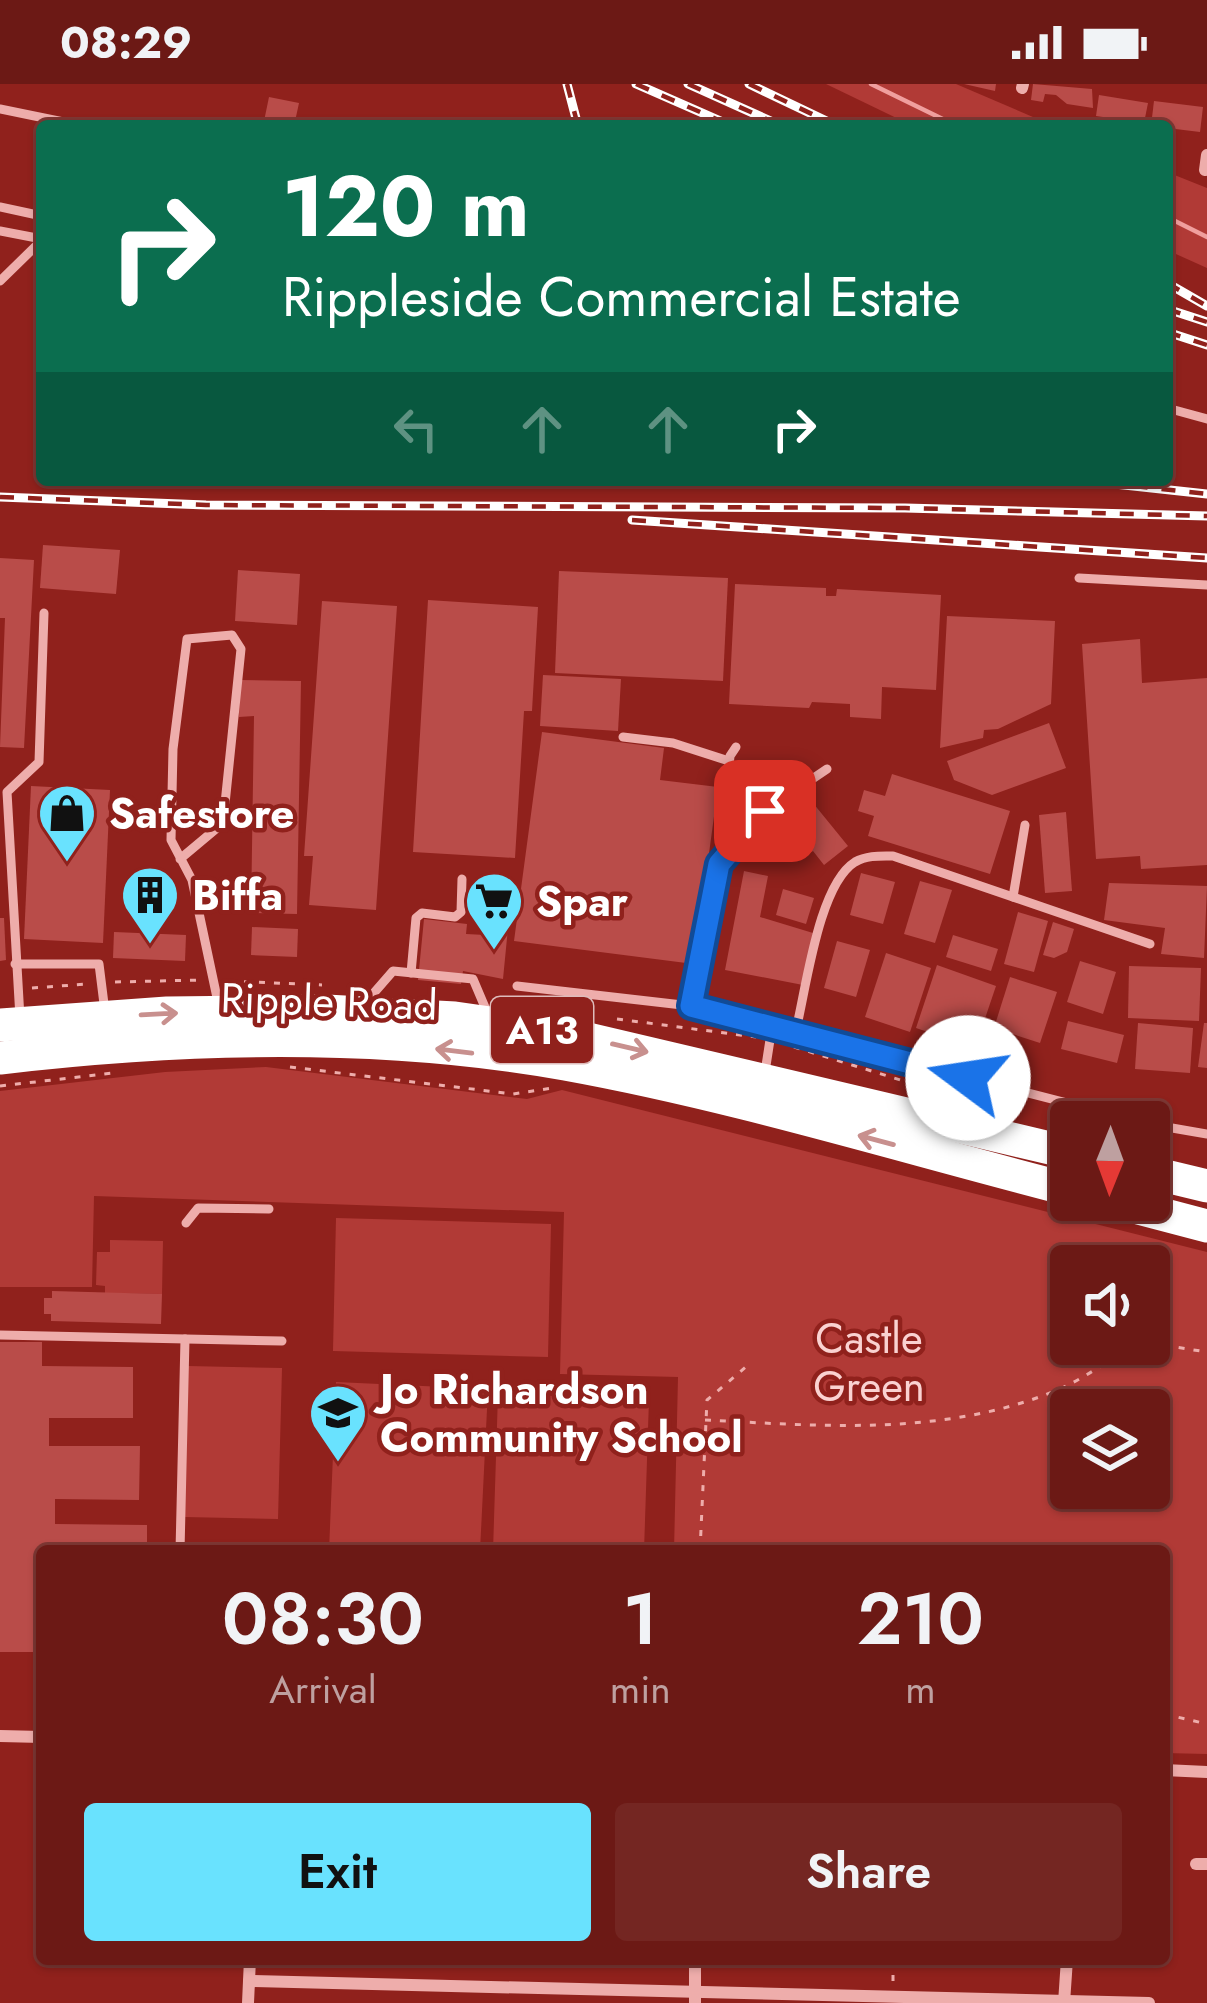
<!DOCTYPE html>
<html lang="en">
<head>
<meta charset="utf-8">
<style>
	body { margin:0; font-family:Jost,sans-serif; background:#742622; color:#f1f3f6; height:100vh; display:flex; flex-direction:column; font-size:45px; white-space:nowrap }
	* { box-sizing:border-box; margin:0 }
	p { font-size:39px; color:#bea0a0 }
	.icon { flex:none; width:66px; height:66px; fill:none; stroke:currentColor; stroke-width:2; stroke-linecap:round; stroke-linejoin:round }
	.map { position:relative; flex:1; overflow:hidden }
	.panel { position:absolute; left:36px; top:1461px; width:1134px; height:420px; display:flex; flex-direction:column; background:#6c1915; border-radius:12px; box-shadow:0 3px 9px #0004,0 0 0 3px #7f3834 }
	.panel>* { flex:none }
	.hud { position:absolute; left:36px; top:36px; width:1137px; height:366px; border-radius:12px; box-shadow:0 3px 9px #0004,0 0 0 3px #7f3834; background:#0b6e4f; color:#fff; overflow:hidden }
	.needle { width:78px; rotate:181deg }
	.buttons { position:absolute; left:1050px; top:1017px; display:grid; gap:24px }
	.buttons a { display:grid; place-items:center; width:120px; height:120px; border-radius:12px; background:#6c1915; box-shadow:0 3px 9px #0004,0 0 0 3px #7f3834; font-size:60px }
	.pin { position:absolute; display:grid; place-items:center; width:102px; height:102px; color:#fff; margin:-51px; border-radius:24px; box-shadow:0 6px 18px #0006 }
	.me { position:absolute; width:132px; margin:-66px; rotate:284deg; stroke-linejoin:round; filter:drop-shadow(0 0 9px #0008) }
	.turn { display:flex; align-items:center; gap:42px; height:252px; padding:0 48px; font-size:54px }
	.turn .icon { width:156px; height:156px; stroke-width:2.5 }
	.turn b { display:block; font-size:84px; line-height:102px }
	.lanes { display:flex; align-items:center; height:114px; padding:0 48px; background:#0003; justify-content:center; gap:60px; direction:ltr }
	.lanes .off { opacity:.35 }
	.eta { display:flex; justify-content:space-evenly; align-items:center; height:204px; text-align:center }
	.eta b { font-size:72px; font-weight:600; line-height:84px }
	.primary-button { display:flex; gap:24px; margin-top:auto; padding:24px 48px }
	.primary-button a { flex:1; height:138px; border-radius:12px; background:#69e2fe; color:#111; font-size:48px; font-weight:600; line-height:138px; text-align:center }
	.primary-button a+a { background:#742622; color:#f1f3f6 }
	.status { display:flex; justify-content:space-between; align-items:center; height:84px; padding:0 60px; background:#6c1915; direction:ltr }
	.status svg { height:33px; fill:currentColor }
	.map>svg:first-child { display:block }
</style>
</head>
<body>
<div class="status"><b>08:29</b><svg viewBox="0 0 49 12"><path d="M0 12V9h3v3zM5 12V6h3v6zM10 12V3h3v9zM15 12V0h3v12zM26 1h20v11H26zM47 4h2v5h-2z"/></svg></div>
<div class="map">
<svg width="1207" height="1919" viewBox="0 0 1207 1919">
	<rect width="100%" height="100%" fill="#90211c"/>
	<g fill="#b13a36" fill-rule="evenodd">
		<path d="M826,0H956L1054,42H913Z"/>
		<path d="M1167,88L1207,104V184L1167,166Z"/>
		<path d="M266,983L527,1015L562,1006L1207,1168V1670L1164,1669V1467H674L678,1293L560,1290L564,1128L94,1112L92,1203H0V1007L165,988ZM1071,1182H1149V1260H1071ZM1149,1326V1404H1071V1326Z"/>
		<path d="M336,1134L551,1140L548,1273L333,1267Z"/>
		<path d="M110,1156L163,1157L162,1210L105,1209V1202L96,1201L97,1168H110Z"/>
		<path d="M188,1282L282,1284L278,1435L184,1433Z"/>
		<path d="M336,1298L488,1305L480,1467H329Z"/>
		<path d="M498,1310L649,1315L644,1467H493Z"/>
	</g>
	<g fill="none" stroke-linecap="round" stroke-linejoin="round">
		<g stroke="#f09f9e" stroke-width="4.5">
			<path d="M871,0L957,42"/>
			<path d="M1167,133L1207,153"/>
		</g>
	</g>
	<g fill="#b94c49">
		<path d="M964,0H996L995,7Z"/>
		<path d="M1033,0L1092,5L1093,24L1067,20L1056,11L1045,10L1043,18L1031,16Z"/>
		<path d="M1099,11L1148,19L1144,39L1096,32Z"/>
		<path d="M269,13L299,19L294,42H263Z"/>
		<path d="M1154,17L1203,23L1200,48L1151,42Z"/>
		<path d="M43,461L120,466L116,510L40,504Z"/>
		<path d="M0,474L34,476L24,664L0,663L5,534H0Z"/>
		<path d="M238,486L300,490L297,541L235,537Z"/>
		<path d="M559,487L728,494L723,597L555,589Z"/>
		<path d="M735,500L826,504V512H836L837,505L941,511L936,606L882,603L881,635L850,633V620L812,618L809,624L729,620Z"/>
		<path d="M428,516L538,523L532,627H524L515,774L413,768Z"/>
		<path d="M322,517L397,522L376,826L309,821L313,772H304Z"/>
		<path d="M947,532L1055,537L1051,620L998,645L984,646L983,654L940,664Z"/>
		<path d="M1140,555L1142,599L1207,594V781L1141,785L1140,772L1096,775L1082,560Z"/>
		<path d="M543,591L621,595L618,647L540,642Z"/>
		<path d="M240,596L301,597L297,830L251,829L254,632L239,633Z"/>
		<path d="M1049,639L1066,684L992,711L954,696L947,677Z"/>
		<path d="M542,648L664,664L660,696L718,703L694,880L514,857Z"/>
		<path d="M892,690L1010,727L990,790L868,752L874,732L858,727L864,706L885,712Z"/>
		<path d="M31,702L110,706L103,859L24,855Z"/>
		<path d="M813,719L848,762L824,781L813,767L802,774L768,746Z"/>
		<path d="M1066,728L1072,807L1045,809L1039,731Z"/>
		<path d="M744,787L768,792L760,833L813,849L803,901L725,886Z"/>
		<path d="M861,789L895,798L883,840L850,831Z"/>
		<path d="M920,797L952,806L935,859L904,850Z"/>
		<path d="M1109,799L1207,802L1204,874L1161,870L1165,844L1104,836Z"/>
		<path d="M783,805L814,814L806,840L776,831Z"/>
		<path d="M1018,828L1048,837L1034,888L1004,880Z"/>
		<path d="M0,834H4L6,876L0,877Z"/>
		<path d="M424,835L467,840L466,850L485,851L486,842L508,844L503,895L463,887L461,900L418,896Z"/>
		<path d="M1053,838L1074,845L1067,868L1054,874L1043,871Z"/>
		<path d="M252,843L298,845L297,873L251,871Z"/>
		<path d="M114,848L186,851L185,877L113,874Z"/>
		<path d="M953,851L998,865L991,887L946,873Z"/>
		<path d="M837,857L870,866L856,913L824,904Z"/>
		<path d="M886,869L931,884L910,948L865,933Z"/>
		<path d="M1080,877L1116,888L1103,930L1067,918Z"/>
		<path d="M937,881L996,902L975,964L916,944Z"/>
		<path d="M1129,882L1201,884L1199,937L1128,934Z"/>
		<path d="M1010,893L1057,908L1040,959L994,944Z"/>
		<path d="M1068,937L1124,951L1117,979L1061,965Z"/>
		<path d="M1138,939L1193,944L1190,989L1135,985Z"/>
		<path d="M1204,939H1207V984L1198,983Z"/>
		<path d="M52,1207L162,1210L161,1240L51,1237V1230H44V1214H52Z"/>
		<path d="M0,1258H42V1282L133,1283V1334H49V1362H140L139,1416L55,1415V1440L147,1441V1467H42V1568H0Z"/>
	</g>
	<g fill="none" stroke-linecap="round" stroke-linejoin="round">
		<g stroke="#eeadab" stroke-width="3" stroke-dasharray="6 9" stroke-linecap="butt">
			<path d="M229,897L322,901"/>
			<path d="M115,898L202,896"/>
			<path d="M32,904L88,900"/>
			<path d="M617,935L756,953"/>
			<path d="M794,963L991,1024"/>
			<path d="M290,983L513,1010L553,1004"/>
			<path d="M0,1002L113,989"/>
			<path d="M1149,1259L1207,1268"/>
			<path d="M705,1336C824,1342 949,1353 1062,1304C1090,1291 1113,1272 1143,1260"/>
			<path d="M700,1467L707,1316L747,1282"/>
			<path d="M1164,1630L1207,1640"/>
			<path d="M893,1897V1875"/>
		</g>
		<g stroke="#eeadab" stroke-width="9">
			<path d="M0,25L83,42"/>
			<path d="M0,123L42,132"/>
			<path d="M0,147L42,155"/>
			<path d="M0,197L42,156"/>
			<path d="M1167,324L1207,335"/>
			<path d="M1079,494L1207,501"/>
			<path d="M623,653L673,659L729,677"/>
			<path d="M180,775L223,739L241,565L232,551L187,555L173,665L171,756L192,796L219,923"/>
			<path d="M719,780L730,672L736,663"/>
			<path d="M1013,813L1025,741"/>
			<path d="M15,880H99L105,928"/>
			<path d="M411,889L416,834L422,829L455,833L461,828L462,795"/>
			<path d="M517,902L691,922L1141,1038"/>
			<path d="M366,918L393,887L473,895L487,928"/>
			<path d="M691,922L719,780L765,727L827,685"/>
			<path d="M20,934L7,708L39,678L44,529"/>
			<path d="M795,950C806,907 818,801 855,778C867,771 881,772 893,772L1150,860"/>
			<path d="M765,988L772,943"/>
			<path d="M1149,1040L1207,1050"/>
			<path d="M186,1139L198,1124L269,1125"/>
			<path d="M0,1251L282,1257"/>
			<path d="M180,1467L185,1255"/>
		</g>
		<g stroke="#eeadab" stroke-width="12">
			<path d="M1022,4L1023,0"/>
			<path d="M1205,86L1207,71"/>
			<path d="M0,1652L42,1653"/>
			<path d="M1164,1686L1207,1688"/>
			<path d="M1196,1780H1207"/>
			<path d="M249,1897L1149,1919"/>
			<path d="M248,1919L250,1875"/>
			<path d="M695,1919V1875"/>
			<path d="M1064,1919L1067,1875"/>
		</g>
		<g stroke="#fff" stroke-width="33">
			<path d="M0,941L167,929L326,927L455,934L567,950L1071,1069"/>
			<path d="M0,974C187,952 379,947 565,980C736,1011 903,1063 1071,1106"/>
			<path d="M1149,1088L1207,1102"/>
			<path d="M1108,1116L1207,1142"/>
		</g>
		<g stroke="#fff" stroke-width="9">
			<g id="rail">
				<path d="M567,0L578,42"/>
				<path d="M636,0L732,42"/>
				<path d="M688,0L782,42"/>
				<path d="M749,0L837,42"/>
				<path d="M1167,199L1207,222"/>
				<path d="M1167,225L1207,238"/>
				<path d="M1167,248L1207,261"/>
				<path d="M1078,396L1207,410"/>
				<path d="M0,413L206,421L905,424L1207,432"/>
				<path d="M632,436L1207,474"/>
			</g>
		</g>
		<use href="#rail" stroke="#90211c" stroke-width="4.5" stroke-dasharray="14" stroke-linecap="butt"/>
	</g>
	<defs><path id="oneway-shaft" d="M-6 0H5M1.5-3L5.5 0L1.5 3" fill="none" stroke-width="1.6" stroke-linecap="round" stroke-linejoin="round" transform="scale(3)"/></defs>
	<g stroke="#c8908e">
		<use href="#oneway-shaft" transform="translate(159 930) rotate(-3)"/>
		<use href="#oneway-shaft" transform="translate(630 964) rotate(13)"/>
		<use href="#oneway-shaft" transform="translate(454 967) rotate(-173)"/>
		<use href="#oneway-shaft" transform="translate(876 1056) rotate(-165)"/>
	</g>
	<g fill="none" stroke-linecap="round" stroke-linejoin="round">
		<g stroke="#114b97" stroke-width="30">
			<path id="route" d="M765,727L719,780L691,922L968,994"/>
		</g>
		<use href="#route" stroke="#1a73e8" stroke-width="21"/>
	</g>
	<defs>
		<g id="shop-pin" transform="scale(3)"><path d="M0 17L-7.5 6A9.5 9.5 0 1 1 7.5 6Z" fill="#69e2fe" stroke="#90211c"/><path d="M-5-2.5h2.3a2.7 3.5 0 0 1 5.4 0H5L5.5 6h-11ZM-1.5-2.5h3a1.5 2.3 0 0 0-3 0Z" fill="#111"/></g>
		<g id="building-pin" transform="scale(3)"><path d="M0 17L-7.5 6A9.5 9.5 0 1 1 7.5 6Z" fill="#69e2fe" stroke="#90211c"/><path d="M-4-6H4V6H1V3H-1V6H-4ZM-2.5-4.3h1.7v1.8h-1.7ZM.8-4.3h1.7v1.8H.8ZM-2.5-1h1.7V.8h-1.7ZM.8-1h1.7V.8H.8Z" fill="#111"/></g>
		<g id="supermarket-pin" transform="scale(3)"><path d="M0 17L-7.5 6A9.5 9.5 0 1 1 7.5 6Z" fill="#69e2fe" stroke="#90211c"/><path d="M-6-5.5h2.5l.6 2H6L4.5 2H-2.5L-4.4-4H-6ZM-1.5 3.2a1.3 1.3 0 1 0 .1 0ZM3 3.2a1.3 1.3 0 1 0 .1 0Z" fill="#111"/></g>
		<g id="school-pin" transform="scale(3)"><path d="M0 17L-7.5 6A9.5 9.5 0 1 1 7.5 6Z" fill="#69e2fe" stroke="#90211c"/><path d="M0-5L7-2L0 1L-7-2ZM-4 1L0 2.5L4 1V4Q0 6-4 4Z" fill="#111"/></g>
	</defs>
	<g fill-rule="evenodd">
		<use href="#shop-pin" x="67" y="729"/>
		<use href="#building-pin" x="150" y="811"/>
		<use href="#supermarket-pin" x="494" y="817"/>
		<use href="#school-pin" x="338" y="1329"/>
	</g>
	<g text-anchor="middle" stroke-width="9" stroke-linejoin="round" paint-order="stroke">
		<rect fill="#90211c" stroke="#debcbb" stroke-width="3" x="491" y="913" width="102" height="66" rx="9"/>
		<g font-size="39" font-weight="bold" fill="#fff">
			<text x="542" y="960">A13</text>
		</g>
		<g font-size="42" font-weight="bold" fill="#fff" stroke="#90211c" text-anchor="start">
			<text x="109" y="744">Safestore</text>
			<text x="192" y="826">Biffa</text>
			<text x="536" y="832">Spar</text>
			<text x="380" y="1320">Jo Richardson<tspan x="380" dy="48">Community School</tspan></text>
		</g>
		<g font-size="42" fill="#fff" stroke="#90211c">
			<text transform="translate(329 917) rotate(2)" y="15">Ripple Road</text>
		</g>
		<g font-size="42" fill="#fad2d1" stroke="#90211c">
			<text x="869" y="1269">Castle<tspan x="869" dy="48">Green</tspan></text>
		</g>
	</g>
</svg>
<div class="buttons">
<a><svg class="needle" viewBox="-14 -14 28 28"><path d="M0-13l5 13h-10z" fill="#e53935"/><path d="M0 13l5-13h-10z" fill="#bea0a0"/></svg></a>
<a><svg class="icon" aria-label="sound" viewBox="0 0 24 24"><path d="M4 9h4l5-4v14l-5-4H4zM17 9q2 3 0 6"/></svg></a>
<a><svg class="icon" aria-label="layers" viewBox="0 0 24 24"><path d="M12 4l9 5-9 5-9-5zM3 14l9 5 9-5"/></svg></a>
</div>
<div class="pin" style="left:765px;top:727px;background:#d93025"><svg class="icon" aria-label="arrive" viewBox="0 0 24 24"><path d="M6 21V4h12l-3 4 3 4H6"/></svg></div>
<svg class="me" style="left:968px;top:994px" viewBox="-20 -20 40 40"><circle r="19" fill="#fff"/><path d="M0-13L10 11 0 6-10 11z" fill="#1a73e8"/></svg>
<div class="hud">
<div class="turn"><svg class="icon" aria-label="right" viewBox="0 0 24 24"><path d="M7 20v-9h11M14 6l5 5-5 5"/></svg><div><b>120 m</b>Rippleside Commercial Estate</div></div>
<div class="lanes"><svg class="icon off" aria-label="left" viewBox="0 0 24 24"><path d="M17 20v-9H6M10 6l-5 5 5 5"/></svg><svg class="icon off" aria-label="ahead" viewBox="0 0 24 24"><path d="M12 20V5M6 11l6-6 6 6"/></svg><svg class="icon off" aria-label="ahead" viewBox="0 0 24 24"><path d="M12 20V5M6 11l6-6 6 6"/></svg><svg class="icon" aria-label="right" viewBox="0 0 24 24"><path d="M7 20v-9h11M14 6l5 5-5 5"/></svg></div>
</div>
<section class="panel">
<div class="eta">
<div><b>08:30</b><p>Arrival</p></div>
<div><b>1</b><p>min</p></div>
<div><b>210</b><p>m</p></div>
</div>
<div class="primary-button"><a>Exit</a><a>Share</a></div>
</section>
</div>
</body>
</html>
